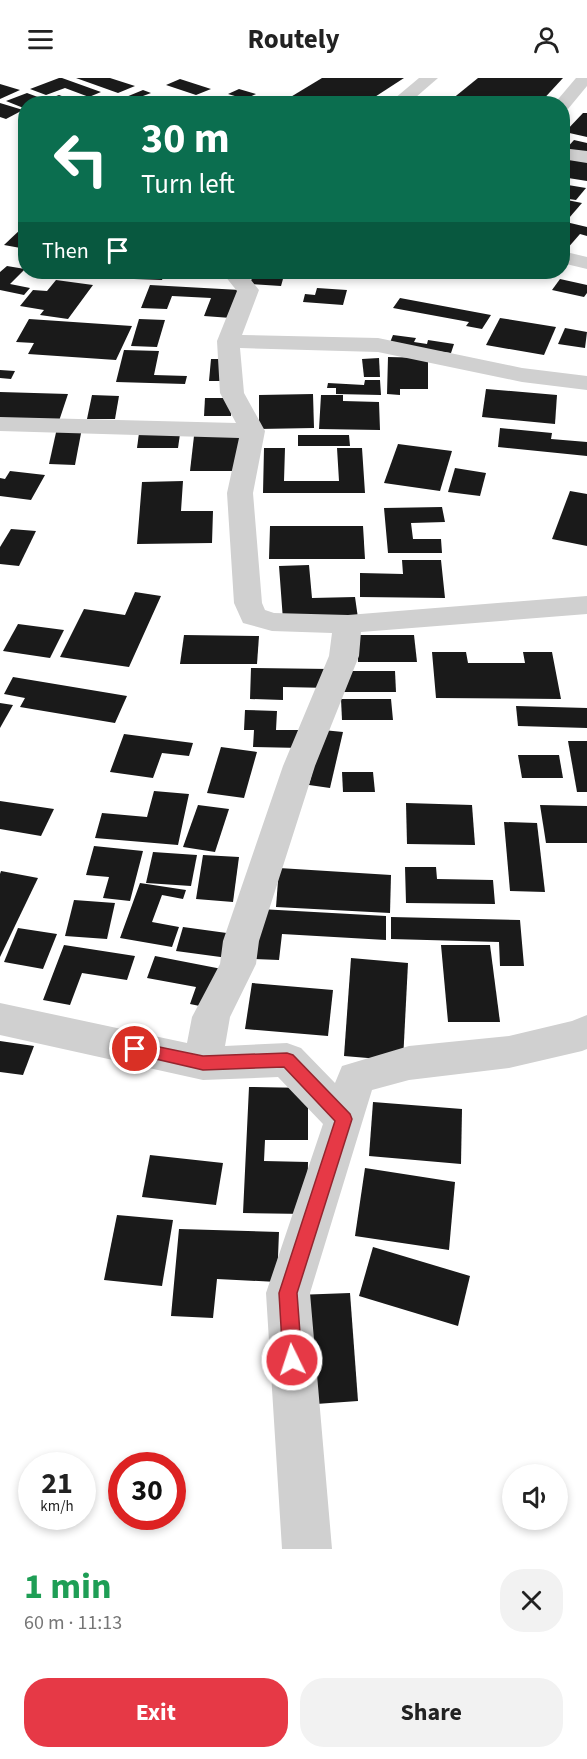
<!DOCTYPE html>
<html lang="en">
<head>
<meta charset="utf-8">
<style>
	body { margin:0; font-family:"Source Sans 3",sans-serif; background:#f2f2f2; color:#222; height:100vh; display:flex; flex-direction:column; font-size:22px; white-space:nowrap }
	* { box-sizing:border-box; margin:0 }
	p { font-size:20px; color:#767676 }
	.icon { flex:none; width:33px; height:33px; fill:none; stroke:currentColor; stroke-width:2; stroke-linecap:round; stroke-linejoin:round }
	.map { position:relative; height:1471px; overflow:hidden }
	.drawer { display:flex; flex-direction:column; background:#fff; flex:1 }
	.drawer>* { flex:none }
	.guide { position:absolute; left:18px; top:18px; width:552px; height:183px; border-radius:24px; box-shadow:0 3px 9px #0003; background:#0b6e4f; color:#fff; overflow:hidden }
	.tools { position:absolute; left:502px; top:1386px; display:grid; gap:12px }
	.tools a { display:grid; place-items:center; width:66px; height:66px; border-radius:50%; background:#fff; box-shadow:0 3px 9px #0003; font-size:30px }
	.speed { position:absolute; left:18px; top:1374px; display:flex; gap:12px; font-size:30px; font-weight:700; text-align:center }
	.speed>* { display:grid; place-content:center; width:78px; height:78px; border-radius:50%; background:#fff; box-shadow:0 3px 9px #0003; line-height:1 }
	.speed small { font-size:15px; font-weight:400 }
	.speed .limit { border:9px solid #d22; background:#fff; color:#111 }
	.pin { position:absolute; display:grid; place-items:center; width:51px; height:51px; color:#fff; margin:-26px; border:3px solid #fff; border-radius:50%; box-shadow:0 2px 6px #0007 }
	.me { position:absolute; width:66px; margin:-33px; rotate:356deg; stroke-linejoin:round; filter:drop-shadow(0 0 4px #0008) }
	.turn { display:flex; align-items:center; gap:21px; height:126px; padding:0 24px; font-size:27px }
	.turn .icon { width:78px; height:78px; stroke-width:2.5 }
	.turn b { display:block; font-size:42px; line-height:51px }
	.then { display:flex; align-items:center; height:57px; padding:0 24px; background:#0003; gap:12px; font-size:22px }
	.round { display:grid; place-items:center; flex:none; width:63px; height:63px; border-radius:24px; background:#f2f2f2 }
	.overview { display:flex; align-items:center; justify-content:space-between; height:102px; padding:0 24px }
	h1 { font-size:36px; font-weight:700; line-height:45px; color:#1e9e55 }
	.action { display:flex; gap:12px; margin-top:auto; padding:12px 24px }
	.action a { flex:1; height:69px; border-radius:24px; background:#e63946; color:#fff; font-size:24px; font-weight:700; line-height:69px; text-align:center }
	.action a+a { background:#f2f2f2; color:#222 }
	header { display:flex; justify-content:space-between; align-items:center; height:78px; padding:0 24px; background:#fff; font-size:27px; font-weight:700 }
	.map>svg:first-child { display:block }
</style>
</head>
<body>
<header><svg class="icon" aria-label="menu" viewBox="0 0 24 24"><path d="M4 6h16M4 12h16M4 18h16"/></svg>Routely<svg class="icon" aria-label="person" viewBox="0 0 24 24"><circle cx="12" cy="8" r="4"/><path d="M4 21q1-7 8-7t8 7"/></svg></header>
<div class="map">
<svg width="587" height="1471" viewBox="0 0 587 1471">
	<rect width="100%" height="100%" fill="#fff"/>
	<g fill="#1a1a1a">
		<path d="M59,0H62L101,14L89,19L65,10L46,17L30,11Z"/>
		<path d="M76,0H110L135,8L118,15Z"/>
		<path d="M322,0H404L364,26H279Z"/>
		<path d="M478,0H563L539,26H446Z"/>
		<path d="M180,1L211,11L196,17L166,7Z"/>
		<path d="M0,6L20,12L0,21Z"/>
		<path d="M239,11L256,16L245,21L228,16Z"/>
		<path d="M143,12L151,15L143,18L154,22L162,18L170,21L160,26H145L126,19Z"/>
		<path d="M27,15L54,25V26H26V31L6,23Z"/>
		<path d="M59,17L81,25V26H61L48,21Z"/>
		<path d="M0,25L23,32L6,41L0,39Z"/>
		<path d="M583,35H587V59L565,54Z"/>
		<path d="M574,62L587,65V76L565,72Z"/>
		<path d="M562,78L587,82V103L562,99Z"/>
		<path d="M562,106L586,110L576,122L562,120Z"/>
		<path d="M562,121L582,125L569,140L562,139Z"/>
		<path d="M566,144L587,149V158L580,156L566,172L562,171V148Z"/>
		<path d="M23,149H26V171L4,167Z"/>
		<path d="M7,188L25,191L10,206L30,210L24,217L0,212V194Z"/>
		<path d="M109,194H165L162,202L106,200Z"/>
		<path d="M171,194H196L193,200L169,198Z"/>
		<path d="M254,194H285L281,208L250,206Z"/>
		<path d="M386,194H405L404,201L385,199Z"/>
		<path d="M560,201L587,207V215L584,219L552,212Z"/>
		<path d="M56,202L93,207L68,241L40,237L44,232L20,228L33,212L47,213Z"/>
		<path d="M150,207L240,212L231,240L204,238L211,220L172,218L167,231L141,230Z"/>
		<path d="M317,210L347,212L343,227L303,224L305,216L315,217Z"/>
		<path d="M400,220L491,237L482,251L466,248L469,244L393,230Z"/>
		<path d="M500,240L556,249L544,277L486,267Z"/>
		<path d="M29,241L132,248L116,282L28,276L34,265L16,264Z"/>
		<path d="M139,241L165,242L157,269L131,268Z"/>
		<path d="M565,250L587,254L585,270L558,266Z"/>
		<path d="M393,257L416,260L414,264L427,266L428,262L454,266L451,275L389,267Z"/>
		<path d="M124,272L159,273L154,297L187,298L185,306L116,304Z"/>
		<path d="M388,279L428,280V311H400V317L387,316Z"/>
		<path d="M379,280L380,299H364L362,281Z"/>
		<path d="M211,281H228L226,303H209Z"/>
		<path d="M0,292L15,293L11,301L0,300Z"/>
		<path d="M365,302H380L381,317L336,316V310H327L328,305L364,307Z"/>
		<path d="M486,311L557,317L555,346L482,339Z"/>
		<path d="M0,314L68,316L59,343L0,341Z"/>
		<path d="M313,316L314,350L259,351V317Z"/>
		<path d="M92,317L119,318L115,341H87Z"/>
		<path d="M321,317H343V323L379,324L380,352L319,351Z"/>
		<path d="M205,320H232L231,338H204Z"/>
		<path d="M57,350H82L75,387L49,386Z"/>
		<path d="M500,350L552,355L551,361L587,364V378L498,369Z"/>
		<path d="M139,355L180,356L178,370H137Z"/>
		<path d="M298,357H349L350,368H298Z"/>
		<path d="M194,358H243L241,393H190Z"/>
		<path d="M398,366L452,373L440,413L384,405Z"/>
		<path d="M264,370H285L284,403H339L337,370H362L365,415H263Z"/>
		<path d="M455,390L486,395L480,418L448,414Z"/>
		<path d="M10,393L45,397L31,422L0,418V400L5,401Z"/>
		<path d="M183,403L181,433H213L212,465L137,466L142,404Z"/>
		<path d="M570,413L587,416V468L552,461Z"/>
		<path d="M442,429L445,444L411,445L413,461H441L442,475H388L384,430Z"/>
		<path d="M270,448H363L365,481H269Z"/>
		<path d="M11,451L36,453L19,488L0,486V469Z"/>
		<path d="M402,482H441L445,520L360,519V495L403,496Z"/>
		<path d="M309,487L312,520L355,519L358,540L283,542L279,488Z"/>
		<path d="M135,514L161,518L129,589L60,579L84,531L125,537Z"/>
		<path d="M18,546L64,552L50,580L3,573Z"/>
		<path d="M184,557L259,558L257,586H180Z"/>
		<path d="M357,557H414L417,584H358Z"/>
		<path d="M432,574H466L468,585H525L523,574H552L561,621L436,620Z"/>
		<path d="M251,590L330,591V610L283,609V622L250,621Z"/>
		<path d="M340,593H395L396,614H341Z"/>
		<path d="M13,599L127,618L115,645L20,629L25,620L4,616Z"/>
		<path d="M341,621H391L393,642H342Z"/>
		<path d="M0,625L13,627L0,650Z"/>
		<path d="M516,628L587,630V650L518,648Z"/>
		<path d="M245,632L277,633L276,652H302L301,670L253,669L254,652H244Z"/>
		<path d="M323,652L343,654L330,710L309,707Z"/>
		<path d="M124,656L193,665L189,678L162,675L153,700L110,694Z"/>
		<path d="M568,663H587V714H577Z"/>
		<path d="M221,669L257,674L244,720L207,715Z"/>
		<path d="M518,677H559L563,700H522Z"/>
		<path d="M342,694H373L375,714H343Z"/>
		<path d="M154,713L189,716L178,767L95,760L102,735L147,739Z"/>
		<path d="M0,723L54,731L41,758L0,751Z"/>
		<path d="M406,725L472,727L475,767L407,766Z"/>
		<path d="M198,727L229,731L215,774L183,769Z"/>
		<path d="M540,727L587,728V765H546Z"/>
		<path d="M504,744L537,745L545,814L510,813Z"/>
		<path d="M94,768L143,773L130,823L103,820L109,799L86,797Z"/>
		<path d="M153,774L197,777L191,808L146,805Z"/>
		<path d="M203,777L239,779L233,824L196,821Z"/>
		<path d="M405,789H436L437,801L493,802L495,826L406,825Z"/>
		<path d="M279,790L391,797L390,835L276,829Z"/>
		<path d="M1,793L38,800L0,879V796Z"/>
		<path d="M140,805L186,812L183,821L162,817L152,844L179,849L172,869L120,860Z"/>
		<path d="M74,822L115,825L107,861L65,858Z"/>
		<path d="M260,831L386,838V862L282,856L279,882L254,881Z"/>
		<path d="M391,839L520,842L524,888H500L499,864L391,861Z"/>
		<path d="M183,849L234,856L228,880L176,873Z"/>
		<path d="M18,850L57,856L43,891L4,884Z"/>
		<path d="M64,867L135,878L127,902L82,895L70,927L43,922Z"/>
		<path d="M441,867H490L500,944H448Z"/>
		<path d="M155,878L227,892L214,931L190,926L196,909L147,900Z"/>
		<path d="M351,880L408,885L403,983L344,978Z"/>
		<path d="M252,905L333,912L328,958L245,951Z"/>
		<path d="M0,963L34,968L23,997L0,994Z"/>
		<path d="M249,1009L308,1010V1062H265L264,1083L308,1084L307,1136L243,1135Z"/>
		<path d="M373,1024L462,1031L461,1086L369,1078Z"/>
		<path d="M150,1077L223,1085L216,1127L142,1119Z"/>
		<path d="M365,1090L455,1104L449,1172L355,1158Z"/>
		<path d="M117,1137L173,1142L162,1208L104,1202Z"/>
		<path d="M179,1151L279,1154L277,1204L217,1201L213,1240L171,1238Z"/>
		<path d="M373,1169L470,1198L458,1248L359,1218Z"/>
		<path d="M350,1215L358,1323L302,1327L296,1217Z"/>
	</g>
	<g fill="none" stroke-linecap="round" stroke-linejoin="round">
		<g fill="#d0d0d0" fill-rule="evenodd">
			<path d="M419,0H438L408,26H388Z"/>
			<path d="M576,0H587V8L568,31L562,32V26H554Z"/>
			<path d="M562,70L587,73V85L562,81Z"/>
			<path d="M562,173L587,179V191L562,185Z"/>
			<path d="M227,194H247V197L259,212L242,257L378,260L522,290L587,298V312L522,304L378,274L240,270L244,315L265,353L253,415L262,525L265,532L274,535L348,537L587,518V536L361,554L359,578L315,688L259,863L256,886L230,939L225,968L287,965L301,970L335,1005L342,988L409,968L509,958L572,943L587,937V971L582,973L509,990L409,1002L372,1012L310,1215L332,1471H282L266,1215L323,1046L278,999L203,1002L0,957V925L187,965L192,939L220,886L223,863L283,688L329,578L332,555L272,553L243,545L234,525L227,415L239,360L0,353V339L236,345L220,315L217,263L237,213L225,198Z"/>
		</g>
	</g>
	<path fill="#e63946" stroke="#96252e" stroke-width="1.5" d="M135,964L203,978L287,975L293,977L350,1036L352,1041L297,1215L302,1282L299,1288L292,1291L286,1288L283,1282L279,1215L335,1043L284,989L203,992L130,975L128,971L130,966Z"/>
</svg>
<div class="tools">
<a><svg class="icon" aria-label="sound" viewBox="0 0 24 24"><path d="M4 9h4l5-4v14l-5-4H4zM17 9q2 3 0 6"/></svg></a>
</div>
<div class="speed"><div>21<small>km/h</small></div><div class="limit">30</div></div>
<div class="pin" style="left:135px;top:971px;background:#d93025"><svg class="icon" aria-label="arrive" viewBox="0 0 24 24"><path d="M6 21V4h12l-3 4 3 4H6"/></svg></div>
<svg class="me" style="left:292px;top:1282px" viewBox="-20 -20 40 40"><circle r="17" fill="#e63946" stroke="#fff" stroke-width="3"/><path d="M0-11L8 9 0 5-8 9z" fill="#fff"/></svg>
<div class="guide">
<div class="turn"><svg class="icon" aria-label="left" viewBox="0 0 24 24"><path d="M17 20v-9H6M10 6l-5 5 5 5"/></svg><div><b>30 m</b>Turn left</div></div>
<div class="then">Then<svg class="icon" aria-label="arrive" viewBox="0 0 24 24"><path d="M6 21V4h12l-3 4 3 4H6"/></svg></div>
</div>
</div>
<section class="drawer">
<div class="overview"><div><h1>1 min</h1><p>60 m · 11:13</p></div><a class="round"><svg class="icon" aria-label="close" viewBox="0 0 24 24"><path d="M6 6l12 12M18 6L6 18"/></svg></a></div>
<div class="action"><a>Exit</a><a>Share</a></div>
</section>
</body>
</html>
